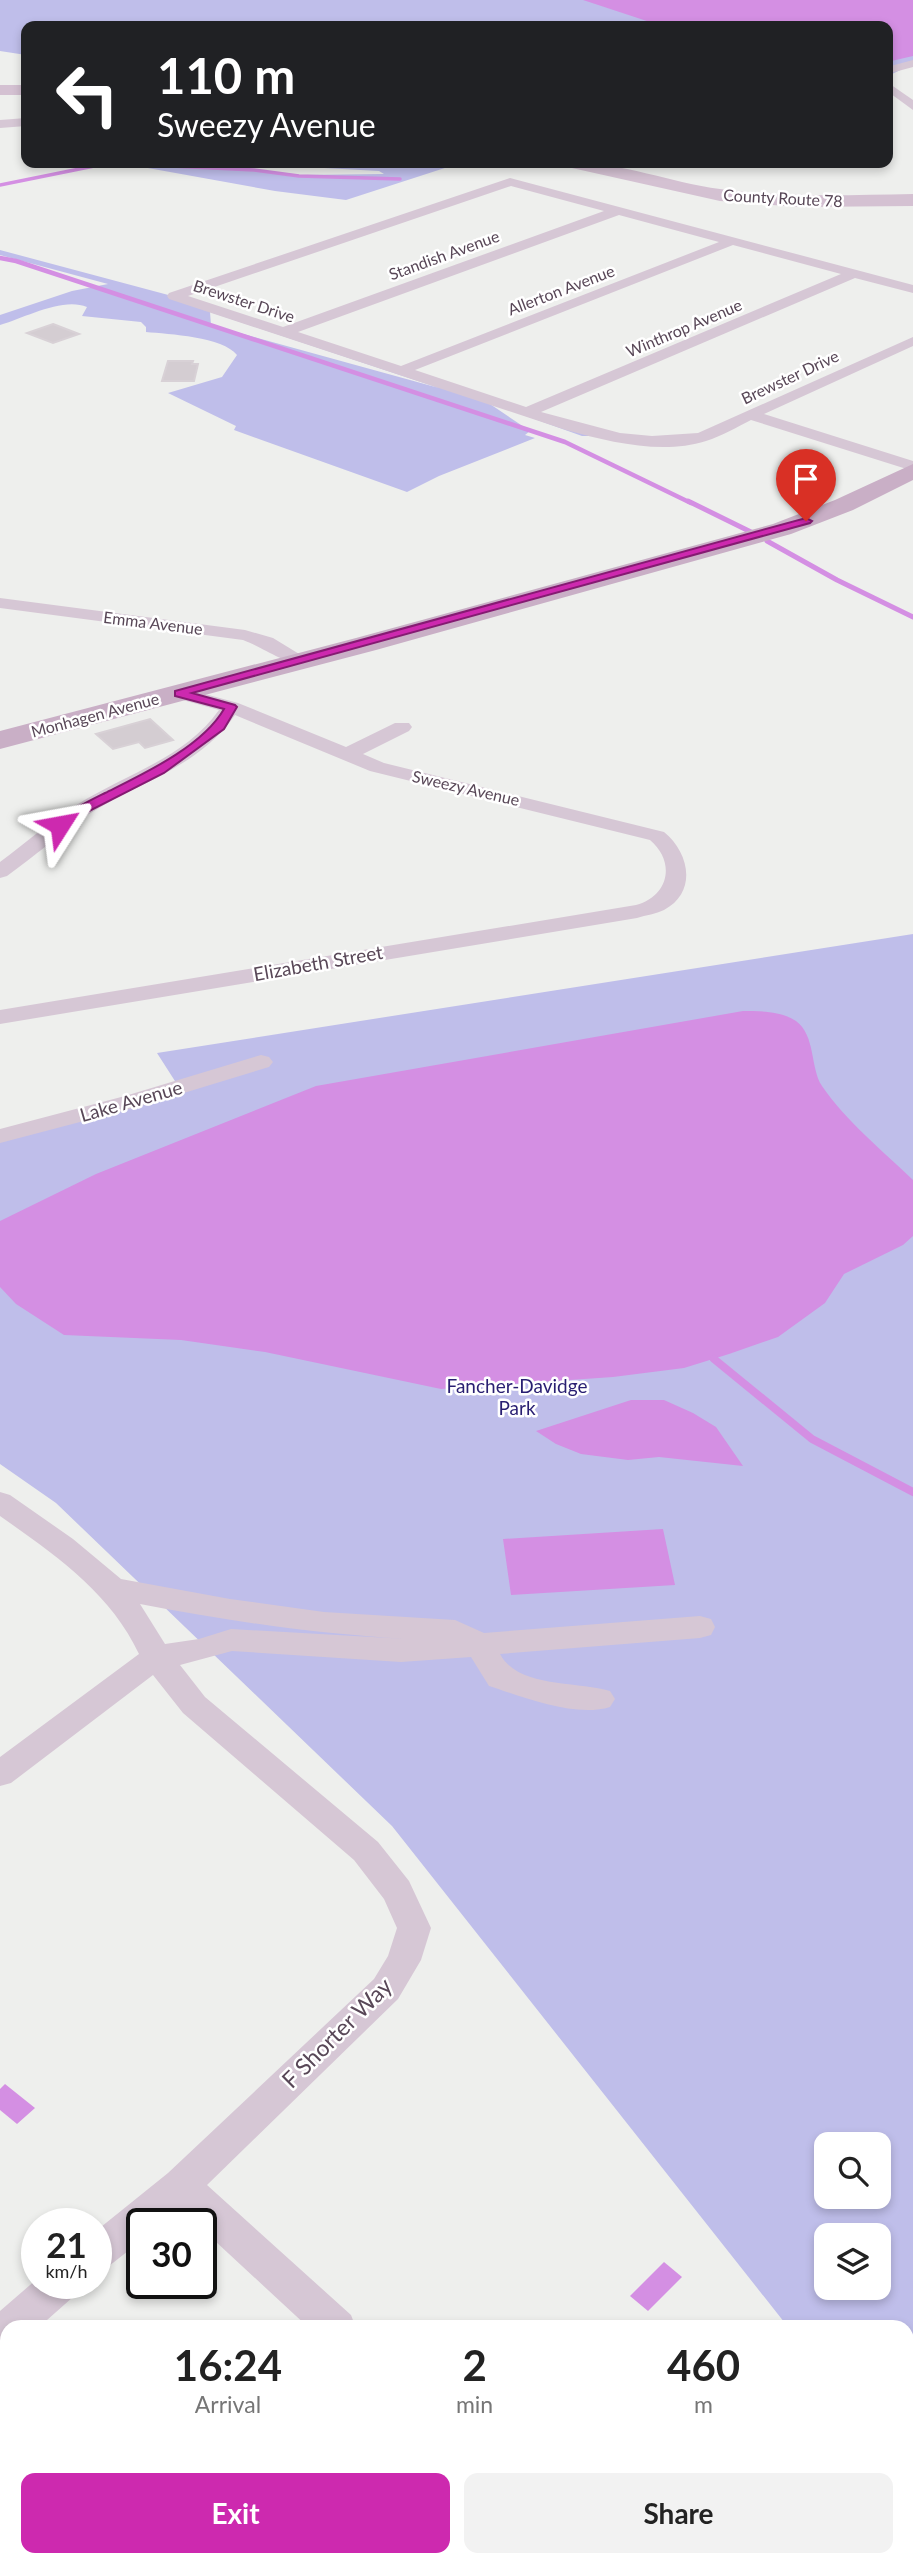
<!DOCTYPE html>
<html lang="en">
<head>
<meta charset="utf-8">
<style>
	body { margin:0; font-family:Lato,sans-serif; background:#f2f2f2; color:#222; height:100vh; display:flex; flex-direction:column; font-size:26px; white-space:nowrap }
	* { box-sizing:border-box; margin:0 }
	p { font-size:23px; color:#767676 }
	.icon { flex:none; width:38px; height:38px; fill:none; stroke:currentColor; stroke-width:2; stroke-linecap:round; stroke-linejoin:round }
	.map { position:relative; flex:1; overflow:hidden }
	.drawer { position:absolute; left:0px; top:2320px; width:914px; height:247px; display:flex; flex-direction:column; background:#fff; border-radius:21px 21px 0 0; box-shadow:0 4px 10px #0003 }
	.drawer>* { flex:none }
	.top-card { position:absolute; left:21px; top:21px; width:872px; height:147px; border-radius:14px; box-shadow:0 4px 10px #0003; background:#202124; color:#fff; overflow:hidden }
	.tools { position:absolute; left:814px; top:2132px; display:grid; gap:14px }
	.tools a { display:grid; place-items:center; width:77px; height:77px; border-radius:14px; background:#fff; box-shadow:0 4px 10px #0003; font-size:35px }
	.speed { position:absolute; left:21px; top:2208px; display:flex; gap:14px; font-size:35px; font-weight:700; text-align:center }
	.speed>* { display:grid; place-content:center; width:91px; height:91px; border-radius:50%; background:#fff; box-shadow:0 4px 10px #0003; line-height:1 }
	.speed small { font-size:18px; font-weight:400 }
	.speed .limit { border:4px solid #111; border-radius:10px; background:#fff; color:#111 }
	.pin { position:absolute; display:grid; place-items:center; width:60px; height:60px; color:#fff; margin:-72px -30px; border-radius:50% 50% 50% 0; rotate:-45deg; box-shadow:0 0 7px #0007 }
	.pin .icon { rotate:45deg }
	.me { position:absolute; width:77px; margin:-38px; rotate:56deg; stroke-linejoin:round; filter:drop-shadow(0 0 5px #0008) }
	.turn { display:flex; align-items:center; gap:24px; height:147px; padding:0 21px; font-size:32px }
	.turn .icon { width:91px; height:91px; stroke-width:2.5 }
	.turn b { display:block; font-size:49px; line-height:60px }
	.eta { display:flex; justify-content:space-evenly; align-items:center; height:119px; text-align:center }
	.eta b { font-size:42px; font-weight:700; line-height:49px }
	.cta { display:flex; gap:14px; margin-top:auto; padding:14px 21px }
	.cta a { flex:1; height:80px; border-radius:14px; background:#cd29af; color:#fff; font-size:28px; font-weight:700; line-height:80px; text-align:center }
	.cta a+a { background:#f2f2f2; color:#222 }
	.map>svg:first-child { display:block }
</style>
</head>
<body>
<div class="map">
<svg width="913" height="2566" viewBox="0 0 913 2566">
	<rect width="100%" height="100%" fill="#eeefed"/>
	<g fill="#bfbeea" fill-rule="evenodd">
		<path d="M0,0H913V64L892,74L893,89L887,91V26H26V55L0,51Z"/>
		<path d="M120,163L193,168L220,166L299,175L384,174L379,171L288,166L276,163H401L451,166L346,200L275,191Z"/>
		<path d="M0,250L217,308L592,436H582L487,402L530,431L525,435L535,438L439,476L407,492L234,430L236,426L168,393L222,377L237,355C223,337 169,334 146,332V327L141,322L82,316L87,307C62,297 25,318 0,325V315L72,291L108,284L0,255ZM210,312L439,388L211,325Z"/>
		<path d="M913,934V2350L907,2352L906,2328L788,2327L392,1826L56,1503L0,1464V1142L182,1092L157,1053ZM826,2144H878V2196H826ZM826,2235H878V2287H826Z"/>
	</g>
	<g fill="#d48fe3">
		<path d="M583,0H913V56L887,62V26H662Z"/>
		<path d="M743,1011C760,1011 781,1011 796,1021C816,1036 810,1068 822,1086C846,1121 883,1151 913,1180V1236L903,1245L844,1274L825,1303L778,1337L729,1354L684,1368L613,1377L441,1389L265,1352L181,1340L64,1335L16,1304L0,1287V1221L96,1174L316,1086Z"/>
		<path d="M631,1400H664L693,1413L716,1427L743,1466L659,1457L628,1460L581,1454L556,1444L536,1431Z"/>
		<path d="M663,1529L675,1585L511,1595L503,1539Z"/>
		<path d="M5,2084L35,2108L17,2124L0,2110V2089Z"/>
		<path d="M664,2262L682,2277L648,2311L630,2296Z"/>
	</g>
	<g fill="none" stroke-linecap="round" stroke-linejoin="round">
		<path stroke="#d48fe3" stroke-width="3.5" d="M0,185L109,163L254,170L299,176L400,179"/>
		<path stroke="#d48fe3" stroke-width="4.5" d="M0,258L16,261L565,442L691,503"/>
		<g stroke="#d48fe3" stroke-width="5">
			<path d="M688,501L751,532"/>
			<path d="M767,541L837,580L913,617"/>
		</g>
		<path stroke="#d48fe3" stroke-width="8" d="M714,1359L812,1439L913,1492"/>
	</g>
	<g fill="#d4cdd2" stroke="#d8d1d6" stroke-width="2">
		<path d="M53,324L79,334L53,343L27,333Z"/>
		<path d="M168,361H193L192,364H198L194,381H162Z"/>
		<path d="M150,719L173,740L145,748L139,742L113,749L96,734Z"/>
	</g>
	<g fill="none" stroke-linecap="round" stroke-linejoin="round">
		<g fill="#d6c7d5" fill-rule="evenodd">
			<path d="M913,60V67L887,74V67Z"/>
			<path d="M887,82L913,100V110L887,91Z"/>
			<path d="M26,118V126L0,128V120Z"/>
			<path d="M510,178L913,285V293L855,278L541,412L620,433L652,436L698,433L913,337V346L764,414L913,461V471L751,420C737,427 722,436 706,441C662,455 610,442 566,430L169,299L167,296L169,293ZM511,186L604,211L283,327L188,296ZM619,215L719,242L401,366L298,332ZM733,245L841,274L526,407L415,370Z"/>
			<path d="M0,598L245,630L273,638L309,660L307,664C291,668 260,646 243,640L0,608Z"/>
			<path d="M179,687L238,703L346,747L395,723H409L412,727L409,731L363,754L384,763L664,832C689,852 698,892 664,910C656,914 646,915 637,918L0,1024V1010L636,905C669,896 676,862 650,840L370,771L235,715C199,767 139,782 89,814C61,833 35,856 7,876L0,878V862C26,843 50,821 78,804C126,774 185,758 219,710L172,697L169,693Z"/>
			<path d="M261,1055L269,1057L273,1062L269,1067L141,1106L0,1143V1129L125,1096Z"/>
			<path d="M0,1492L10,1495L73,1539L121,1579L230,1599L324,1612L455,1620L484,1633L700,1616L711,1619L715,1627L711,1635L700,1638L500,1654C518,1688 577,1681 610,1691L615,1699L610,1707C575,1718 523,1697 489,1686L471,1657L401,1662L232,1651L180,1665L205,1697L378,1842L409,1881L431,1928L421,1960L398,1999L207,2185L351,2315L356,2328H309L201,2228V2224H197L180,2208L161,2224H142V2240L109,2266L96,2271V2231L168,2173L374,1979L388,1956L397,1928L384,1899L354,1860L183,1713L153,1675L11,1783L0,1786V1757L139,1654C110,1592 54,1554 0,1516ZM140,1604C229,1621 316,1634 407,1639L231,1629L199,1639L165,1644Z"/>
			<path d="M37,2279V2284H78L73,2297L38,2328H7V2346L0,2343V2311Z"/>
			<path d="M568,2560H615L617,2566H571Z"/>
		</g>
		<g fill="#d4c1d2" fill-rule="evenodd">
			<rect x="0" y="85" width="26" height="10"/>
			<path d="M563,163C617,160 667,182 720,189C784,198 849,195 913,194V206L800,207L720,201L572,168Z"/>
		</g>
		<path fill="#c9afc6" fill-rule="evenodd" d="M913,464V480L853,510L791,534L376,650L0,749V731L356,638L773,524L835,500Z"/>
	</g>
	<path fill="#cd29af" stroke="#851b72" stroke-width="2" d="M806,518L812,521L810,523L192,693L235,705L237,707L224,729L164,773L89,811L65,828H56L54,825C68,811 87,802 105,793C143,774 202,747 224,709L175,696V691Z"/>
	<g text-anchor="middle" stroke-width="5" stroke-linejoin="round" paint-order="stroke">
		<g font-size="16" fill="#584757" stroke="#fff">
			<text transform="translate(783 198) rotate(3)" y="6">County Route 78</text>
			<text transform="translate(444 255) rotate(-20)" y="6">Standish Avenue</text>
			<text transform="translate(561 290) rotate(-21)" y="6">Allerton Avenue</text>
			<text transform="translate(244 301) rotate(18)" y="6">Brewster Drive</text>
			<text transform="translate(684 328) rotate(-23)" y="6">Winthrop Avenue</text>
			<text transform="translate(790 377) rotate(-25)" y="6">Brewster Drive</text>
			<text transform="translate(153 623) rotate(7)" y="6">Emma Avenue</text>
			<text transform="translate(95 715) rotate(-15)" y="6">Monhagen Avenue</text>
			<text transform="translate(466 788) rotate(13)" y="6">Sweezy Avenue</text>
		</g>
		<g font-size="19" fill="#584757" stroke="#fff">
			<text transform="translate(318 963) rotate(-10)" y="7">Elizabeth Street</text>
			<text transform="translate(131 1101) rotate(-16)" y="7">Lake Avenue</text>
		</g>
		<g font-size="19" fill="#291f72" stroke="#fff">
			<text x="517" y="1393">Fancher-Davidge<tspan x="517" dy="22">Park</tspan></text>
		</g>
		<g font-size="23" fill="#584757" stroke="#fff">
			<text transform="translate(337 2033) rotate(-45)" y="8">F Shorter Way</text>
		</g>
	</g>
</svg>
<div class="tools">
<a><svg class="icon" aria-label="search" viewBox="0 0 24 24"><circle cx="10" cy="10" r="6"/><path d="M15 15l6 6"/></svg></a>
<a><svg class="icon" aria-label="layers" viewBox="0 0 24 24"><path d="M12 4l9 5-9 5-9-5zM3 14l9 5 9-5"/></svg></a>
</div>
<div class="speed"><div>21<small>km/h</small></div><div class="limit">30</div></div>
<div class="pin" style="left:806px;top:521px;background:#d93025"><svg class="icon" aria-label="arrive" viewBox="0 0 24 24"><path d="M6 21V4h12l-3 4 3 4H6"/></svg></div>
<svg class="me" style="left:60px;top:825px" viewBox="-20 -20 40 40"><path d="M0-17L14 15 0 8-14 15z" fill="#cd29af" stroke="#fff" stroke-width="4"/></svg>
<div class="top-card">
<div class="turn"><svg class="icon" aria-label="left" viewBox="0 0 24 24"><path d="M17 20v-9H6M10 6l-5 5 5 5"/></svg><div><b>110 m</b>Sweezy Avenue</div></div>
</div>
<section class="drawer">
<div class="eta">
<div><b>16:24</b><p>Arrival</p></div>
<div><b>2</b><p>min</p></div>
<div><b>460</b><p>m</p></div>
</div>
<div class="cta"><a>Exit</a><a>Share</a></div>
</section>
</div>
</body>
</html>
